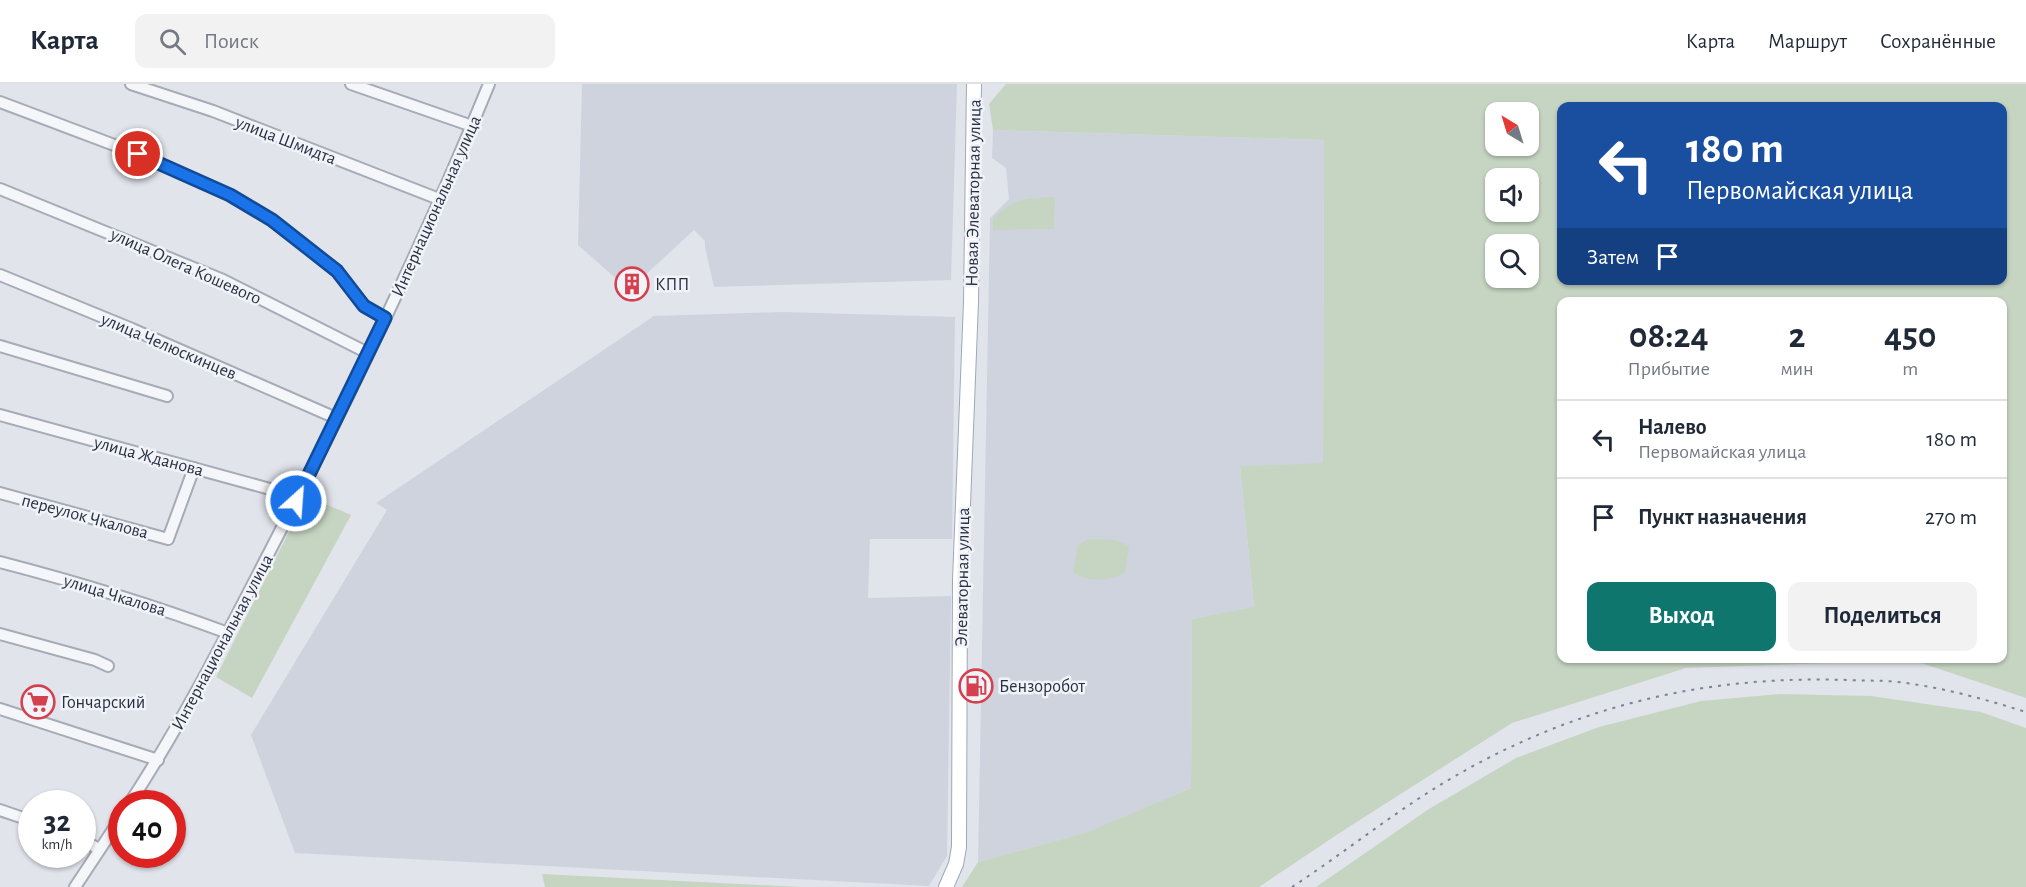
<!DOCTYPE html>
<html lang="ru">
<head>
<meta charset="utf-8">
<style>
	body { margin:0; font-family:"Alegreya Sans",sans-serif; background:#f2f2f3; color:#1f2937; height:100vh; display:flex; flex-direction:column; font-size:22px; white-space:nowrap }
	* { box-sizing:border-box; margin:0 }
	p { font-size:20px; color:#747a83 }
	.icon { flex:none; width:33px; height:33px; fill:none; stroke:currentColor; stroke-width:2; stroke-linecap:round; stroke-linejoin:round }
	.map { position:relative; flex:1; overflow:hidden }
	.panel { position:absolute; left:1557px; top:213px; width:450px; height:366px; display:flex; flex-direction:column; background:#fff; border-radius:12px; box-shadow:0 2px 4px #0004 }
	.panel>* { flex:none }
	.guide { position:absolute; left:1557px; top:18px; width:450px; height:183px; border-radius:12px; box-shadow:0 2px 4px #0004; background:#1a4fa0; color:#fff; overflow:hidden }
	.needle { width:39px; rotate:322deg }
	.fabs { position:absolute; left:1485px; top:18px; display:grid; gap:12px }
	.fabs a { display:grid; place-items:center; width:54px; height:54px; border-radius:12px; background:#fff; box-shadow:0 2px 4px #0004; font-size:30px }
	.speed { position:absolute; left:18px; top:706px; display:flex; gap:12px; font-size:30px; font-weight:700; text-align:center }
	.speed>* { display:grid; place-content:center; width:78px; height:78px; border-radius:50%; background:#fff; box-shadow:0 2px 4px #0004; line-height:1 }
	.speed small { font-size:15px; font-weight:400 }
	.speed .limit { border:9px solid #d22; background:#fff; color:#111 }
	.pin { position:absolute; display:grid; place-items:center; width:51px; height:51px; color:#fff; margin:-26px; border:3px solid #fff; border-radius:50%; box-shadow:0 2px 6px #0007 }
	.me { position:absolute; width:66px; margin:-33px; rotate:26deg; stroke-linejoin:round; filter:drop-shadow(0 0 4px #0008) }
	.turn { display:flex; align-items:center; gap:21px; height:126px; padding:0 30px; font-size:27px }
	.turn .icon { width:78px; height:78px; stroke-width:2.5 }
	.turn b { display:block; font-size:42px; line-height:51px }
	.then { display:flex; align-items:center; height:57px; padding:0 30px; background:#0003; gap:12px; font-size:22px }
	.eta { display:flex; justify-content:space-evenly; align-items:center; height:102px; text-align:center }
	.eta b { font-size:36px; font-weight:700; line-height:42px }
	.cta { display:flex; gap:12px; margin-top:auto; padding:12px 30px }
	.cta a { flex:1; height:69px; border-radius:12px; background:#0f766e; color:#fff; font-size:24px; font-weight:700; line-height:69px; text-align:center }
	.cta a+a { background:#f2f2f3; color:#1f2937 }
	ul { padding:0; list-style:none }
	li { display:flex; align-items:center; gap:18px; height:78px; padding:0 30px; border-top:2px solid #e0e1e3 }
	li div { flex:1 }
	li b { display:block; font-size:22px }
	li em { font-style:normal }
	header { display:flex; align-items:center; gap:36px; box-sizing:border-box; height:84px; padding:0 30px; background:#fff; border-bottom:2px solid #e0e1e3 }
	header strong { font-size:28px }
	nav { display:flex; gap:33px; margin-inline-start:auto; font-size:21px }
	.search { width:420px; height:54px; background:#f2f2f3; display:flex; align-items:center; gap:15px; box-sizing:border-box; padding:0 21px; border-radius:12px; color:#747a83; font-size:22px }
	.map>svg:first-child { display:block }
</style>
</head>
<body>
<header>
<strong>Карта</strong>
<div class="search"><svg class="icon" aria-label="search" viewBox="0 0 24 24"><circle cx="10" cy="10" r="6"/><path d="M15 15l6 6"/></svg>Поиск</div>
<nav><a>Карта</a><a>Маршрут</a><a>Сохранённые</a></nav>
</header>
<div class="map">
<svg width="2026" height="803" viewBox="0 0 2026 803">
	<rect width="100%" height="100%" fill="#e1e4eb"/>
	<g fill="#cfd3dd">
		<path d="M582,0H957L951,196L714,203L705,163V157L694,146L629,206L578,161Z"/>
		<path d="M993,46L1324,56L1323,380L1240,382L1254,524L1192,535L1191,704L1089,748L978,778L990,134L1009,115L1006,84L992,74Z"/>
		<path d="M783,228L955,233L952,455H870L868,514L951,512L947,772L929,802L295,769L251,651L387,426L376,419L654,232Z"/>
	</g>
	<g fill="#c6d5c2" fill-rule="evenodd">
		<path d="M1006,0H2026V614L1912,576L1686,584L1512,639L1341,748L1259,803H962L978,778L1088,748L1191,704L1192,535L1254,523L1240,382L1323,379L1324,56L993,46L989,20ZM2002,22V196H1562V22ZM1528,28V62H1496V28ZM1528,94V128H1496V94ZM1528,160V194H1496V160ZM1562,218H2002V574H1562Z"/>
		<path d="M1055,113L1054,145L993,146V134C1016,114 1025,114 1055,113Z"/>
		<path d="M307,412L351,431L252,614L216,593Z"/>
		<path d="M1088,455L1115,456L1129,462L1125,489C1108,497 1088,499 1073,488L1078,461Z"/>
		<path d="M1780,610L1871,612L1981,628L2026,644V803H1316L1429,725L1516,674L1599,643L1701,617Z"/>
		<path d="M542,790L801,803H545Z"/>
	</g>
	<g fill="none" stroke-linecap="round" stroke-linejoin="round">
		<g stroke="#a6abb5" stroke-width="14">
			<g id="minor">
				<path d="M131,0L213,27L439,115"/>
				<path d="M351,0L472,42"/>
				<path d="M0,18L138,70L229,111L271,136L317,171L337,187L364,222L385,234"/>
				<path d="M0,105L223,196L368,269"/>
				<path d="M0,191L132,245L336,334"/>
				<path d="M0,262L167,312"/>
				<path d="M0,331L270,405L296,417"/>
				<path d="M0,409L168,455L194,384"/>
				<path d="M0,478C77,498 153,521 228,549"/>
				<path d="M0,550L95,576L108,582"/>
				<path d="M0,625L158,676"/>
				<path d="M129,720C183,638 227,550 272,463C350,312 425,157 489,0"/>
				<path d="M0,726L32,737"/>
				<path d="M82,756L99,765"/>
				<path d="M75,803L122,732"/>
			</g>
		</g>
		<g stroke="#a0a8b7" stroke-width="16">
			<path id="major" d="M946,803L956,780L959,763L960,496L971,218L974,0"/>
		</g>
		<use href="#minor" stroke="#f4f6f9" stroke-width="10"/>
		<use href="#major" stroke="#fff" stroke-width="14"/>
		<path stroke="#7a8395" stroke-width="2" stroke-dasharray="3 6" stroke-linecap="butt" d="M1292,803C1347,767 1399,724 1457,691C1579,621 1708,591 1848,596C1865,597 1881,596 1898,598C1941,603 1984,615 2026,628"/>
	</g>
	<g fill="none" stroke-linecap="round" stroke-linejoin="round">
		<g stroke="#114b97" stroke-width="15">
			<path id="route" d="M138,70L230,111L272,136L337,187L364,222L385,234L296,417"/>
		</g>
		<use href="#route" stroke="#1a73e8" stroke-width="10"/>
	</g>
	<defs>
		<g id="building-ring" transform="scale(1.725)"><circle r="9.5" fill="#f1f3f8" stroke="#d5404f" stroke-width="1.5"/><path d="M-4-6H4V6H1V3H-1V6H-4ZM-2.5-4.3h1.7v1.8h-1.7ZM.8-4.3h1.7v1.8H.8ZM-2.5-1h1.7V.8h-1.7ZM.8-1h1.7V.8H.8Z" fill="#d5404f"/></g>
		<g id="fuel-ring" transform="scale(1.725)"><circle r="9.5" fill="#f1f3f8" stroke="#d5404f" stroke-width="1.5"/><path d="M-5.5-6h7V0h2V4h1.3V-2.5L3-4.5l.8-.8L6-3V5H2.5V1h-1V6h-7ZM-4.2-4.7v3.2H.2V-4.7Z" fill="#d5404f"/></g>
		<g id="supermarket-ring" transform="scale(1.725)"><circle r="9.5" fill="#f1f3f8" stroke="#d5404f" stroke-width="1.5"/><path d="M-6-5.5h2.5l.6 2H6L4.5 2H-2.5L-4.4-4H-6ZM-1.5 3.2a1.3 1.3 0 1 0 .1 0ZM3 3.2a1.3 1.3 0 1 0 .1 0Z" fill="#d5404f"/></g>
	</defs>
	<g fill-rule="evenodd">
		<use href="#building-ring" x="632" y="200"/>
		<use href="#fuel-ring" x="976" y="602"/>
		<use href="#supermarket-ring" x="38" y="618"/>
	</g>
	<g text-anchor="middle" stroke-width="5" stroke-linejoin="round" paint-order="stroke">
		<g font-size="18" fill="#283143" stroke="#f1f3f8">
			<text transform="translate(286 56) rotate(21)" y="6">улица Шмидта</text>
			<text transform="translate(973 109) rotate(-89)" y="6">Новая Элеваторная улица</text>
			<text transform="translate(436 122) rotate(-66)" y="6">Интернациональная улица</text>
			<text transform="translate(186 182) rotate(24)" y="6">улица Олега Кошевого</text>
			<text transform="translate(169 262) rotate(23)" y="6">улица Челюскинцев</text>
			<text transform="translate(149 372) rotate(15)" y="6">улица Жданова</text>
			<text transform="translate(85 432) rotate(15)" y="6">переулок Чкалова</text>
			<text transform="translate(962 493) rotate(-89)" y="6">Элеваторная улица</text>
			<text transform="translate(115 511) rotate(17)" y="6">улица Чкалова</text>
			<text transform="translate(222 558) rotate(-62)" y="6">Интернациональная улица</text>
		</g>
		<g font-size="18" fill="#283143" stroke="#f1f3f8" text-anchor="start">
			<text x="655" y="206">КПП</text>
			<text x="999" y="608">Бензоробот</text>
			<text x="61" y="624">Гончарский</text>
		</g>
	</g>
</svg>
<div class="fabs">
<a><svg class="needle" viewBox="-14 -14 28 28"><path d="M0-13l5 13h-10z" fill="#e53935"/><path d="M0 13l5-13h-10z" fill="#747a83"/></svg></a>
<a><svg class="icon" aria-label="sound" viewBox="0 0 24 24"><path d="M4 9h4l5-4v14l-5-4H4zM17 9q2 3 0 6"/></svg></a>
<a><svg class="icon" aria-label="search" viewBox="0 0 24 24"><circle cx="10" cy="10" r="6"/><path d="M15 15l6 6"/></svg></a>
</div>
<div class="speed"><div>32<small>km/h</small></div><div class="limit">40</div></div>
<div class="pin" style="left:138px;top:70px;background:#d93025"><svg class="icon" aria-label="arrive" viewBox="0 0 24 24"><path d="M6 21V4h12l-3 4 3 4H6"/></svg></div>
<svg class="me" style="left:296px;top:417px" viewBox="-20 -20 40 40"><circle r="17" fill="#1a73e8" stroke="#fff" stroke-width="3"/><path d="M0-11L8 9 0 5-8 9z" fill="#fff"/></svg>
<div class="guide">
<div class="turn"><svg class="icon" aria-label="left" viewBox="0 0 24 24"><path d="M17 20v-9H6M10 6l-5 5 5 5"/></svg><div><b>180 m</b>Первомайская улица</div></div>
<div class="then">Затем<svg class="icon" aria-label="arrive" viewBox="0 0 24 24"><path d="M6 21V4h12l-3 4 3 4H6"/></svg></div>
</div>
<section class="panel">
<div class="eta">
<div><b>08:24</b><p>Прибытие</p></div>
<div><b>2</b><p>мин</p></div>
<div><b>450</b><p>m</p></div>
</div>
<ul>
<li><svg class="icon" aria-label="left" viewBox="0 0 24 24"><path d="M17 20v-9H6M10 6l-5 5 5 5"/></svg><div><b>Налево</b><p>Первомайская улица</p></div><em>180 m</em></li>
<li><svg class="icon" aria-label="arrive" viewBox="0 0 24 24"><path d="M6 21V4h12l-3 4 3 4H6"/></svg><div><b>Пункт назначения</b></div><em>270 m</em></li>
</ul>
<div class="cta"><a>Выход</a><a>Поделиться</a></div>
</section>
</div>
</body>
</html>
